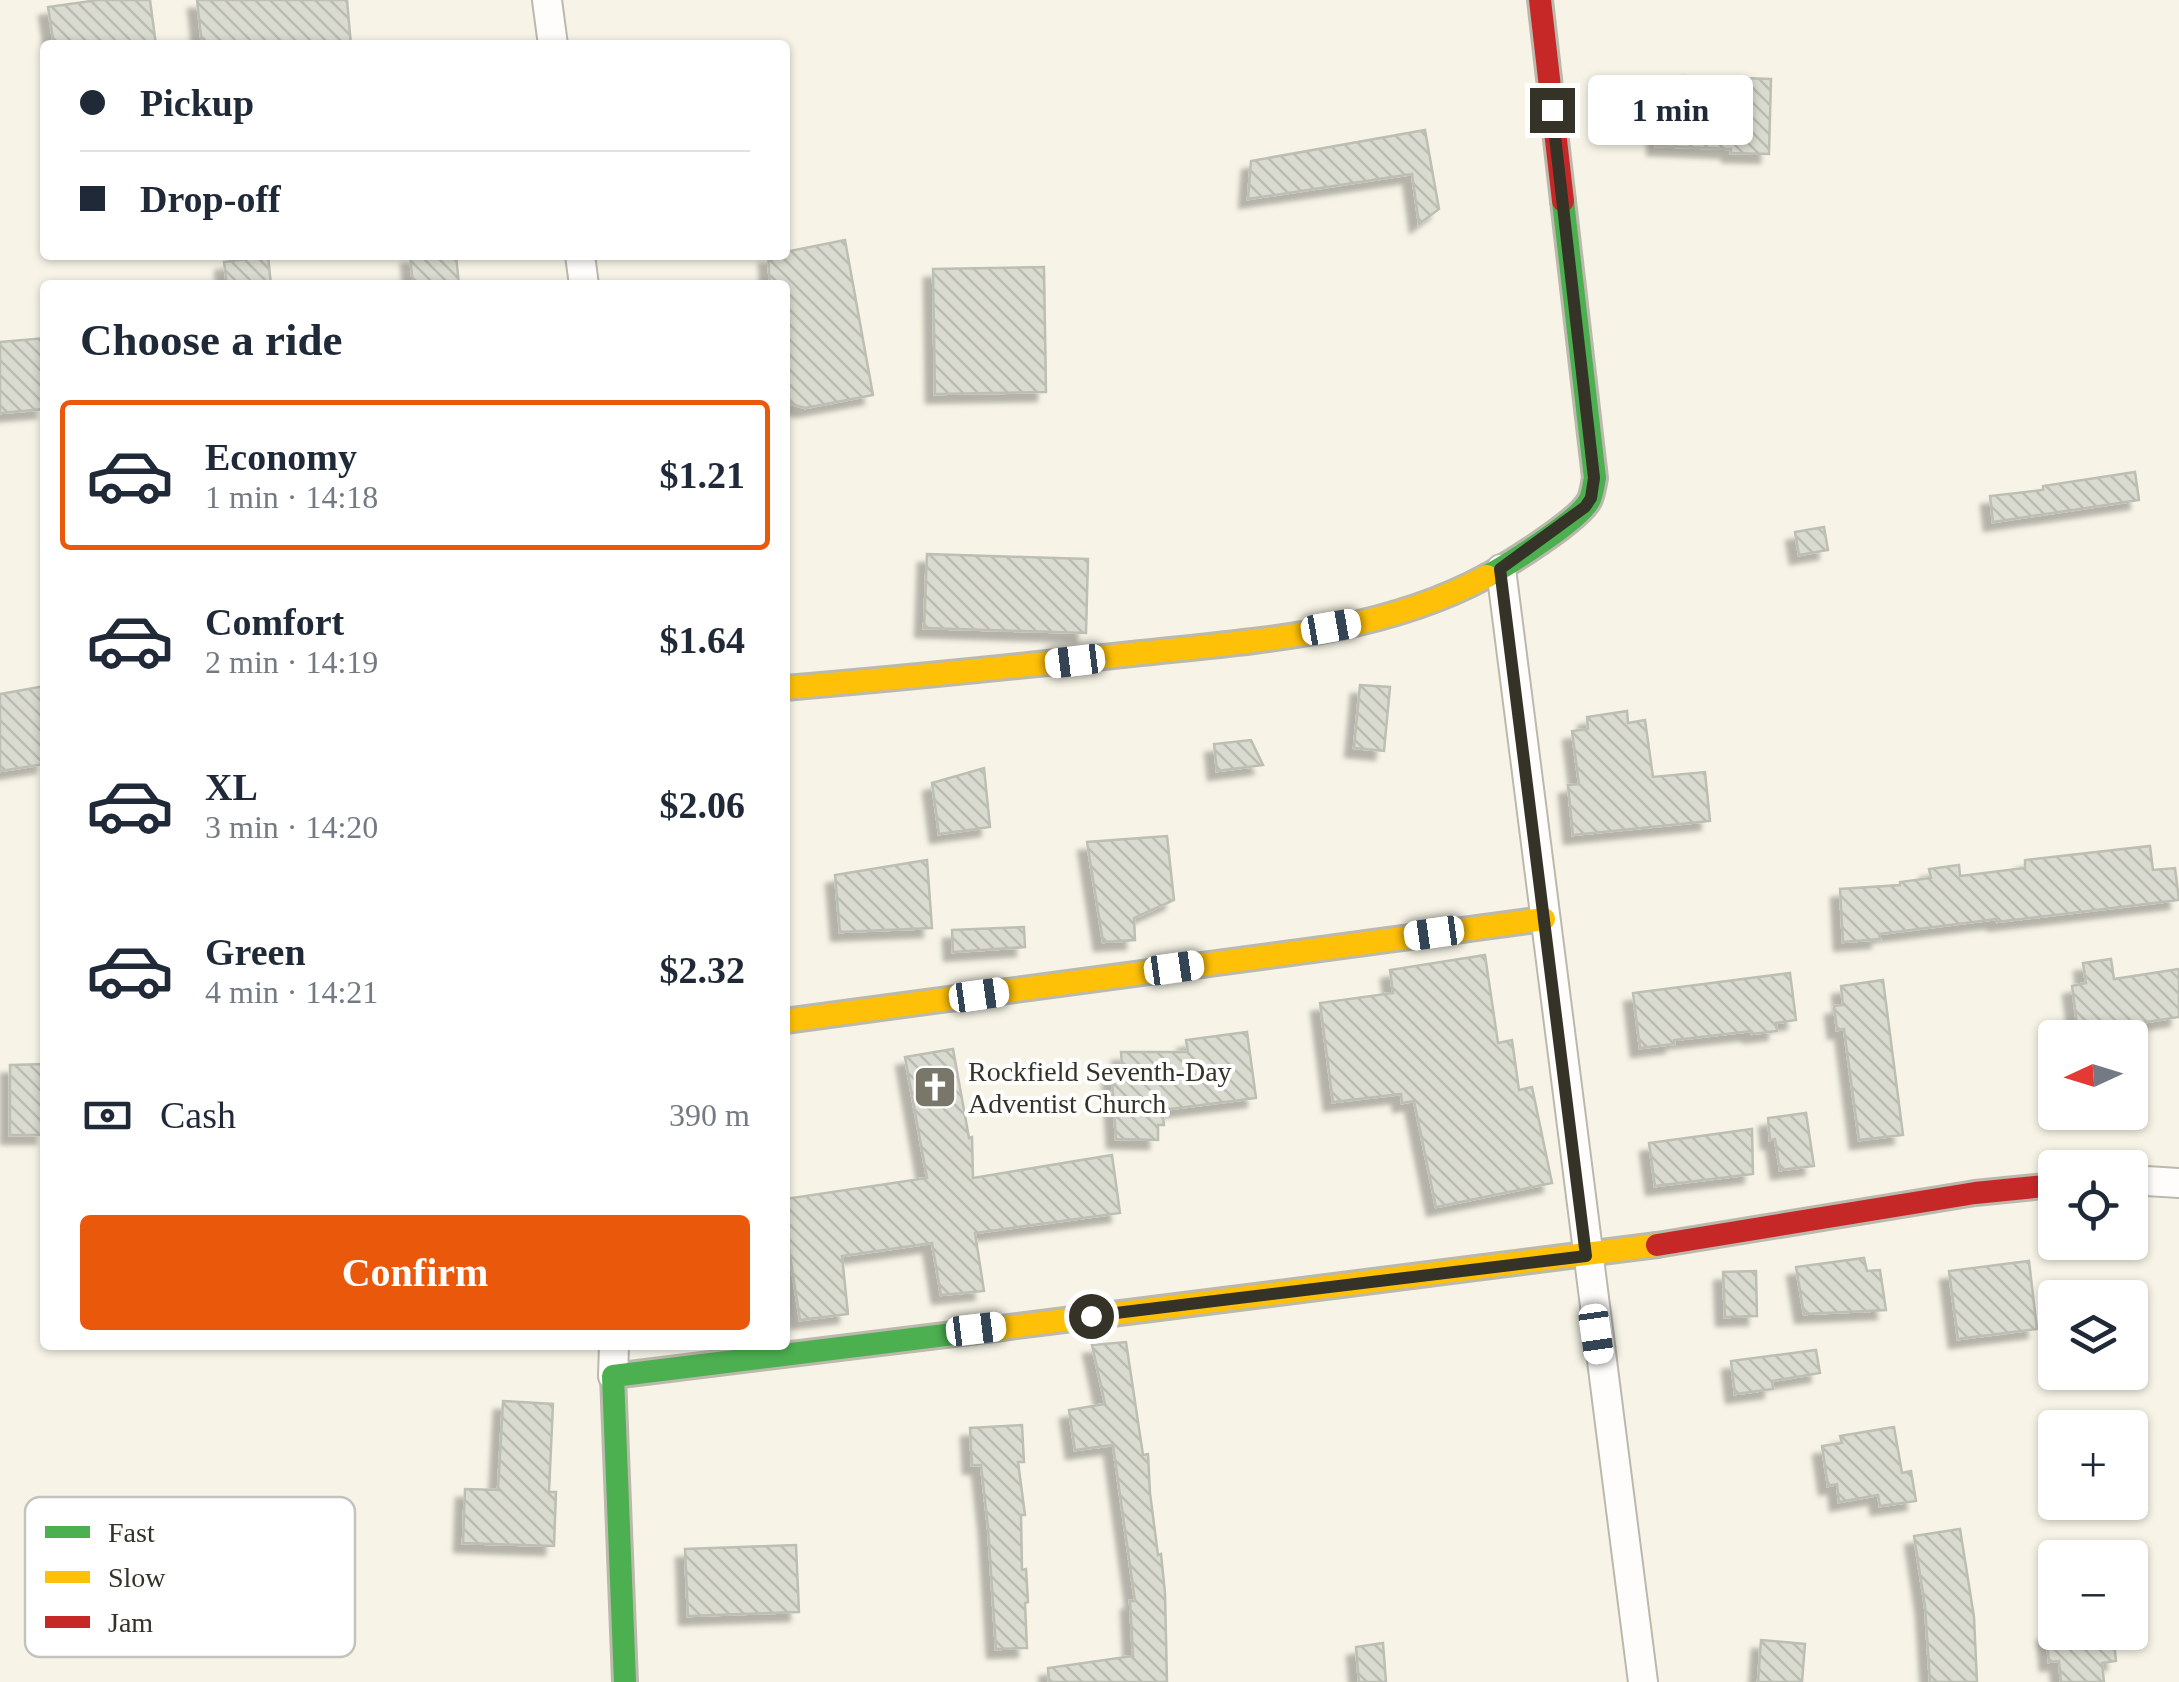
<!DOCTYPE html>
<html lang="en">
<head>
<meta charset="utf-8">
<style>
  body { margin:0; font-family:Georgia,serif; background:#f6f6f7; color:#1f2937; height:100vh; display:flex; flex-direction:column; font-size:38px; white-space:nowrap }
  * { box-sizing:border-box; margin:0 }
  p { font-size:32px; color:#747a83 }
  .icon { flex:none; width:55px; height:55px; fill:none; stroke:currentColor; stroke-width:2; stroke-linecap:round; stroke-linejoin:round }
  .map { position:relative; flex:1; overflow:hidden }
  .side { position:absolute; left:40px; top:280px; width:750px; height:1070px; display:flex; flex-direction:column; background:#fff; border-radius:10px; box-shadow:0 2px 8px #0004 }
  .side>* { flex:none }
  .banner { position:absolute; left:40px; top:40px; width:750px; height:220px; border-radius:10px; box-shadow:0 2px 8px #0004; display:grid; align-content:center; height:220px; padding:0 40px; background:#fff }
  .needle { width:65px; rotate:266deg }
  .fabs { position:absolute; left:2038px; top:1020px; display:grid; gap:20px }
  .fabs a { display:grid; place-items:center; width:110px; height:110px; border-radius:10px; background:#fff; box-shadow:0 2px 8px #0004; font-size:50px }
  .end { position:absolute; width:45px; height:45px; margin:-22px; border:12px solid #353327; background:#fff; box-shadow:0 0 0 5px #fff }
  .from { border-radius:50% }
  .bubble { position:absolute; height:70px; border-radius:10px; background:#fff; box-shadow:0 2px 8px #0004; font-size:32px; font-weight:600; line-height:70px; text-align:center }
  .car { position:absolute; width:30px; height:60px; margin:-30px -15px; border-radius:12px; box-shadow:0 0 8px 2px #0007; background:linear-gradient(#fff 24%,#345 0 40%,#fff 0 76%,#345 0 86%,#fff 0) }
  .banner b { display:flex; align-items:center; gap:35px; height:95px; font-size:38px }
  .banner b+b { border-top:2px solid #e0e1e3 }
  .banner i { width:25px; height:25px; background:#1f2937 }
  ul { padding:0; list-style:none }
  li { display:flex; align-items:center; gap:30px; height:150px; margin:0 20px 15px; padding:0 20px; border:5px solid transparent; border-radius:10px }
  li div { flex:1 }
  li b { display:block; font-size:38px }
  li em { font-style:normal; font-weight:600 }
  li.current { border-color:#ea580c }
  li>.icon { width:90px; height:90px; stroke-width:1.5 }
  h2 { padding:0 40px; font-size:45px; line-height:120px }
  .pay { display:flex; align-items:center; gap:25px; height:110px; padding:0 40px; font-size:38px }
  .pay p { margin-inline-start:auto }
  .cta { display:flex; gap:20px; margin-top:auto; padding:20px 40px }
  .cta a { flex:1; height:115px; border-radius:10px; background:#ea580c; color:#fff; font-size:40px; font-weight:600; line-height:115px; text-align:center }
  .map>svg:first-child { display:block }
  .building { fill:url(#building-back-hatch); stroke:#bdbfb4; stroke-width:2.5; filter:url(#shadow) }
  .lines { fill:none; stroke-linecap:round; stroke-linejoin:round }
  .street-casing { stroke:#bbb9ad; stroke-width:32 }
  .fast-casing { stroke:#bbb9ad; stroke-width:28 }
  .slow-casing { stroke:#bbb9ad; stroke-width:28 }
  .jam-casing { stroke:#bbb9ad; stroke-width:28 }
  .street { stroke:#fefdfb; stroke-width:28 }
  .fast { stroke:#4caf50; stroke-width:22 }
  .slow { stroke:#ffc107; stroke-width:22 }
  .jam { stroke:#c62828; stroke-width:22 }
  .route { stroke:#353327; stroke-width:12 }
  .labels { text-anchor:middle; stroke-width:8; stroke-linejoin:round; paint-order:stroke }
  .poi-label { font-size:28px; fill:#353327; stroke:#fff; text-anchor:start }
  .key { fill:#fff; stroke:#c2c2be; stroke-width:2.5 }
  .key-label { font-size:28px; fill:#353327 }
</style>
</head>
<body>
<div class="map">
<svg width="2179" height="1682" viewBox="0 0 2179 1682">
  <defs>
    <pattern id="building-back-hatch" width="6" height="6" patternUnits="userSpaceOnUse" patternTransform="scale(2.5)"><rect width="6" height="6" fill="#dadbcf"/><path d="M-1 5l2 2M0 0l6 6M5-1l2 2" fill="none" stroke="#bcbcb2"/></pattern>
    <filter id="shadow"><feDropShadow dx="-9" dy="9" stdDeviation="2.5" flood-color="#0004"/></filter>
  </defs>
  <rect width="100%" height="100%" fill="#f7f4e7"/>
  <g class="building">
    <polygon points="98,0 150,0 156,45 54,45 48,7"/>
    <polygon points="197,0 347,0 351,45 202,45"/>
    <polygon points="1682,76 1771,79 1769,154 1731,153 1731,149 1656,146 1658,116 1680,116"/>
    <polygon points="1425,130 1439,209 1419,224 1412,174 1248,199 1251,161"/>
    <polygon points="845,240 873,395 805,408 785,402 785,285 770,285 768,255 785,255 785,252"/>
    <polygon points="410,255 456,255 459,285 413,285"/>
    <polygon points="268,256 271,285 227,285 224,262"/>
    <polygon points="1044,267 1046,392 935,394 933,269"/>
    <polygon points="45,338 45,409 0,413 0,342"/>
    <polygon points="2135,472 2139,500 1993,522 1990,496 2043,490 2043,486"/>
    <polygon points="1824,527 1828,550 1799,555 1795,532"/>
    <polygon points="927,554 1088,559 1086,633 924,628"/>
    <polygon points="1360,685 1390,687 1384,751 1354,748"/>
    <polygon points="45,686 45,764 0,771 0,694"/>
    <polygon points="1627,711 1628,723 1645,720 1653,777 1705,772 1710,821 1573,835 1568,785 1579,784 1572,731 1588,729 1587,717"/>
    <polygon points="1251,740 1263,765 1217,771 1214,744"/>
    <polygon points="984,768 990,827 939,834 932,783"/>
    <polygon points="1167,836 1174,900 1134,918 1135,940 1103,942 1087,842"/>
    <polygon points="2150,846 2153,870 2175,868 2179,900 1997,922 1996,919 1879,934 1880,939 1843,942 1840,889 1900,885 1900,882 1931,878 1929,869 1959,865 1960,876 2025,868 2025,860"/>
    <polygon points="927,860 932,928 840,932 835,875"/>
    <polygon points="1024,927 1025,947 953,952 952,930"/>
    <polygon points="1485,955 1498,1043 1512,1040 1519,1090 1532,1087 1552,1183 1436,1207 1414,1101 1402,1103 1401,1094 1333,1102 1320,1003 1393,993 1390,970"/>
    <polygon points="2111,959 2114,979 2179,969 2179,1017 2113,1027 2115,1038 2079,1038 2072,986 2086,983 2083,963"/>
    <polygon points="1790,973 1796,1020 1776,1023 1777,1031 1752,1034 1751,1031 1674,1040 1674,1044 1640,1048 1633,993"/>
    <polygon points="1883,980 1903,1135 1859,1140 1844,1029 1837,1030 1834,1006 1843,1005 1841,986"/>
    <polygon points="1247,1032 1256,1098 1162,1110 1164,1125 1158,1125 1158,1140 1116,1139 1111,1065 1122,1067 1121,1052 1188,1052 1186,1040"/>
    <polygon points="953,1049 969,1138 972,1137 973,1178 1112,1155 1120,1213 975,1233 984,1291 941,1295 932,1243 842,1256 848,1314 800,1320 785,1223 785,1199 927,1178 905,1057"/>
    <polygon points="45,1064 45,1135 10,1135 10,1065"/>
    <polygon points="1806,1113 1814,1166 1780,1170 1775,1139 1770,1140 1768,1118"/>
    <polygon points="1752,1129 1753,1174 1655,1186 1649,1143"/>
    <polygon points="1864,1258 1867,1271 1880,1270 1886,1310 1804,1314 1796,1267"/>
    <polygon points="2029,1261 2037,1329 1958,1339 1949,1271"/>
    <polygon points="1756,1271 1757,1316 1725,1317 1723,1272"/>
    <polygon points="1126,1342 1143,1455 1148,1454 1150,1493 1158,1555 1161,1554 1165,1593 1167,1682 1049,1682 1048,1668 1133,1656 1130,1601 1135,1601 1113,1445 1075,1450 1069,1410 1105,1404 1092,1345"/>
    <polygon points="1816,1350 1820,1373 1772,1381 1773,1389 1735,1394 1731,1361"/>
    <polygon points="503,1401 553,1404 549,1492 556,1492 554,1546 463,1543 465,1489 498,1490"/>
    <polygon points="1022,1425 1024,1462 1018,1462 1025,1515 1021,1515 1022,1570 1026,1569 1028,1602 1025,1603 1027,1648 996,1649 988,1527 981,1465 972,1465 970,1428"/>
    <polygon points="1894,1427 1902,1473 1911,1471 1916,1501 1880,1506 1878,1495 1839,1502 1837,1484 1828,1486 1822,1446 1842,1443 1840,1436"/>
    <polygon points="1960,1529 1974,1617 1977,1682 1930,1682 1925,1606 1914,1536"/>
    <polygon points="796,1545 799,1612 688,1616 685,1549"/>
    <polygon points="2046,1632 2113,1632 2116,1661 2102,1663 2104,1682 2061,1682 2059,1661 2049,1662"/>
    <polygon points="1761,1640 1805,1644 1802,1682 1758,1682"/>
    <polygon points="1383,1643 1386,1682 1359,1682 1356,1647"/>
  </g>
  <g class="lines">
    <g class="street-casing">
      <g id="street">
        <polyline points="547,0 553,45"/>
        <polyline points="580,255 584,285"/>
        <polyline points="1501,569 1643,1682"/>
        <polyline points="2130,1180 2179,1183"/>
        <polyline points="613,1376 614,1345"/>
      </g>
    </g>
    <g class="fast-casing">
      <g id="fast">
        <path d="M1487 576C1509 564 1578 521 1589 501 1593 494 1593 486 1595 478L1563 201"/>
        <polyline points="625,1682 613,1376 1002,1328"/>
      </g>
    </g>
    <g class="slow-casing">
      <g id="slow">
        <path d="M785 688C904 678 1022 666 1141 653 1256 641 1383 633 1487 576"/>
        <polyline points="785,1021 1544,919"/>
        <polyline points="1002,1328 1657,1245"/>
      </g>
    </g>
    <g class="jam-casing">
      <g id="jam">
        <polyline points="1540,0 1563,201"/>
        <polyline points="1657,1245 1975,1193 2055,1185"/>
      </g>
    </g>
    <use href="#street" class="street"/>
    <use href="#fast" class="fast"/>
    <use href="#slow" class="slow"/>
    <use href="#jam" class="jam"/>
  </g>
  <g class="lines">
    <polyline class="route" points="1091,1316 1586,1256 1500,569 1585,507 1591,498 1594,478 1552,110"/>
  </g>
  <defs>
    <g id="church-square" transform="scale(2.25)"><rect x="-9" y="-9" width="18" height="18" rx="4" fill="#79776a" stroke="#fff"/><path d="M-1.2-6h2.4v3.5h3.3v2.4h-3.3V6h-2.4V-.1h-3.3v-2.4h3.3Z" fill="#fff"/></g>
  </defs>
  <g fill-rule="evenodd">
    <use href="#church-square" x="935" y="1087"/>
  </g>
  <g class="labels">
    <g class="poi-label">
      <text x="968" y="1081">Rockfield Seventh-Day<tspan x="968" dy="32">Adventist Church</tspan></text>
    </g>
  </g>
  <rect x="25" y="1497" width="330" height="160" rx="15" class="key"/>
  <rect x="45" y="1526" width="45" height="12" fill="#4caf50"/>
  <rect x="45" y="1571" width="45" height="12" fill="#ffc107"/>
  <rect x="45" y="1616" width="45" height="12" fill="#c62828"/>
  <g class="key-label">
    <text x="108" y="1542">Fast</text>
    <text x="108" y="1587">Slow</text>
    <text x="108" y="1632">Jam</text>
  </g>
</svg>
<div class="fabs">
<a><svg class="needle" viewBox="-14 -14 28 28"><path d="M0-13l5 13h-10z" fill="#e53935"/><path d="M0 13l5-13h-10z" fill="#747a83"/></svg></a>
<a><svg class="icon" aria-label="locate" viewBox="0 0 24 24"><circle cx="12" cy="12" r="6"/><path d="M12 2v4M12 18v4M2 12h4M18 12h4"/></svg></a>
<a><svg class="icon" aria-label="layers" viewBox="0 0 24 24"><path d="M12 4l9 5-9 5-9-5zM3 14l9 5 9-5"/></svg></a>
<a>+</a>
<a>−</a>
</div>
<i class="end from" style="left:1091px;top:1316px"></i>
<i class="end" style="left:1552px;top:110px"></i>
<div class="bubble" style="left:1588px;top:75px;width:165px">1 min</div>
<i class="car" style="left:1331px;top:627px;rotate:80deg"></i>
<i class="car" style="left:1075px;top:661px;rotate:263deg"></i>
<i class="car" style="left:1434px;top:933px;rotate:262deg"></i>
<i class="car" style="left:1174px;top:968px;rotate:82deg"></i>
<i class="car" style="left:979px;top:995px;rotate:82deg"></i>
<i class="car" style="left:976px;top:1329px;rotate:83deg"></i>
<i class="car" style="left:1596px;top:1334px;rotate:172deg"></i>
<div class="banner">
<b><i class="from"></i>Pickup</b>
<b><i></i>Drop-off</b>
</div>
<section class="side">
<h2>Choose a ride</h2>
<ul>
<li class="current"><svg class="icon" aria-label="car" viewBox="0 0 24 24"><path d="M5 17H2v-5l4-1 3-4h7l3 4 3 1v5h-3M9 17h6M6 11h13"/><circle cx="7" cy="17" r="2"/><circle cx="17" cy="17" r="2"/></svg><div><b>Economy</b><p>1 min · 14:18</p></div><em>$1.21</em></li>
<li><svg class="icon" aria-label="car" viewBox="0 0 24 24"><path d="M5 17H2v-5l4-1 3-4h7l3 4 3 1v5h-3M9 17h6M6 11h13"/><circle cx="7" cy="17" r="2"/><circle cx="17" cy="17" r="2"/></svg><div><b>Comfort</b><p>2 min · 14:19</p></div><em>$1.64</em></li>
<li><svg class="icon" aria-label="car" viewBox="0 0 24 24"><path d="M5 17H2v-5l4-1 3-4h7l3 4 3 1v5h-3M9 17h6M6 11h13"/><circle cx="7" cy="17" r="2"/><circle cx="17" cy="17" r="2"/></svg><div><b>XL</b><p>3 min · 14:20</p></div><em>$2.06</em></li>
<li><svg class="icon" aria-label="car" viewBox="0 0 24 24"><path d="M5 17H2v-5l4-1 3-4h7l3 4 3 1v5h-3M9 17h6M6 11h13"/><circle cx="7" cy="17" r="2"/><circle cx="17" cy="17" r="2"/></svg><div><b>Green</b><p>4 min · 14:21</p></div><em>$2.32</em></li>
</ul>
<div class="pay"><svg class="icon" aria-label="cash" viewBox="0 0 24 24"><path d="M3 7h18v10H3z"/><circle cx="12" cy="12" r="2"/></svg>Cash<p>390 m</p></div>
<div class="cta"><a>Confirm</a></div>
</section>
</div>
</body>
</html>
